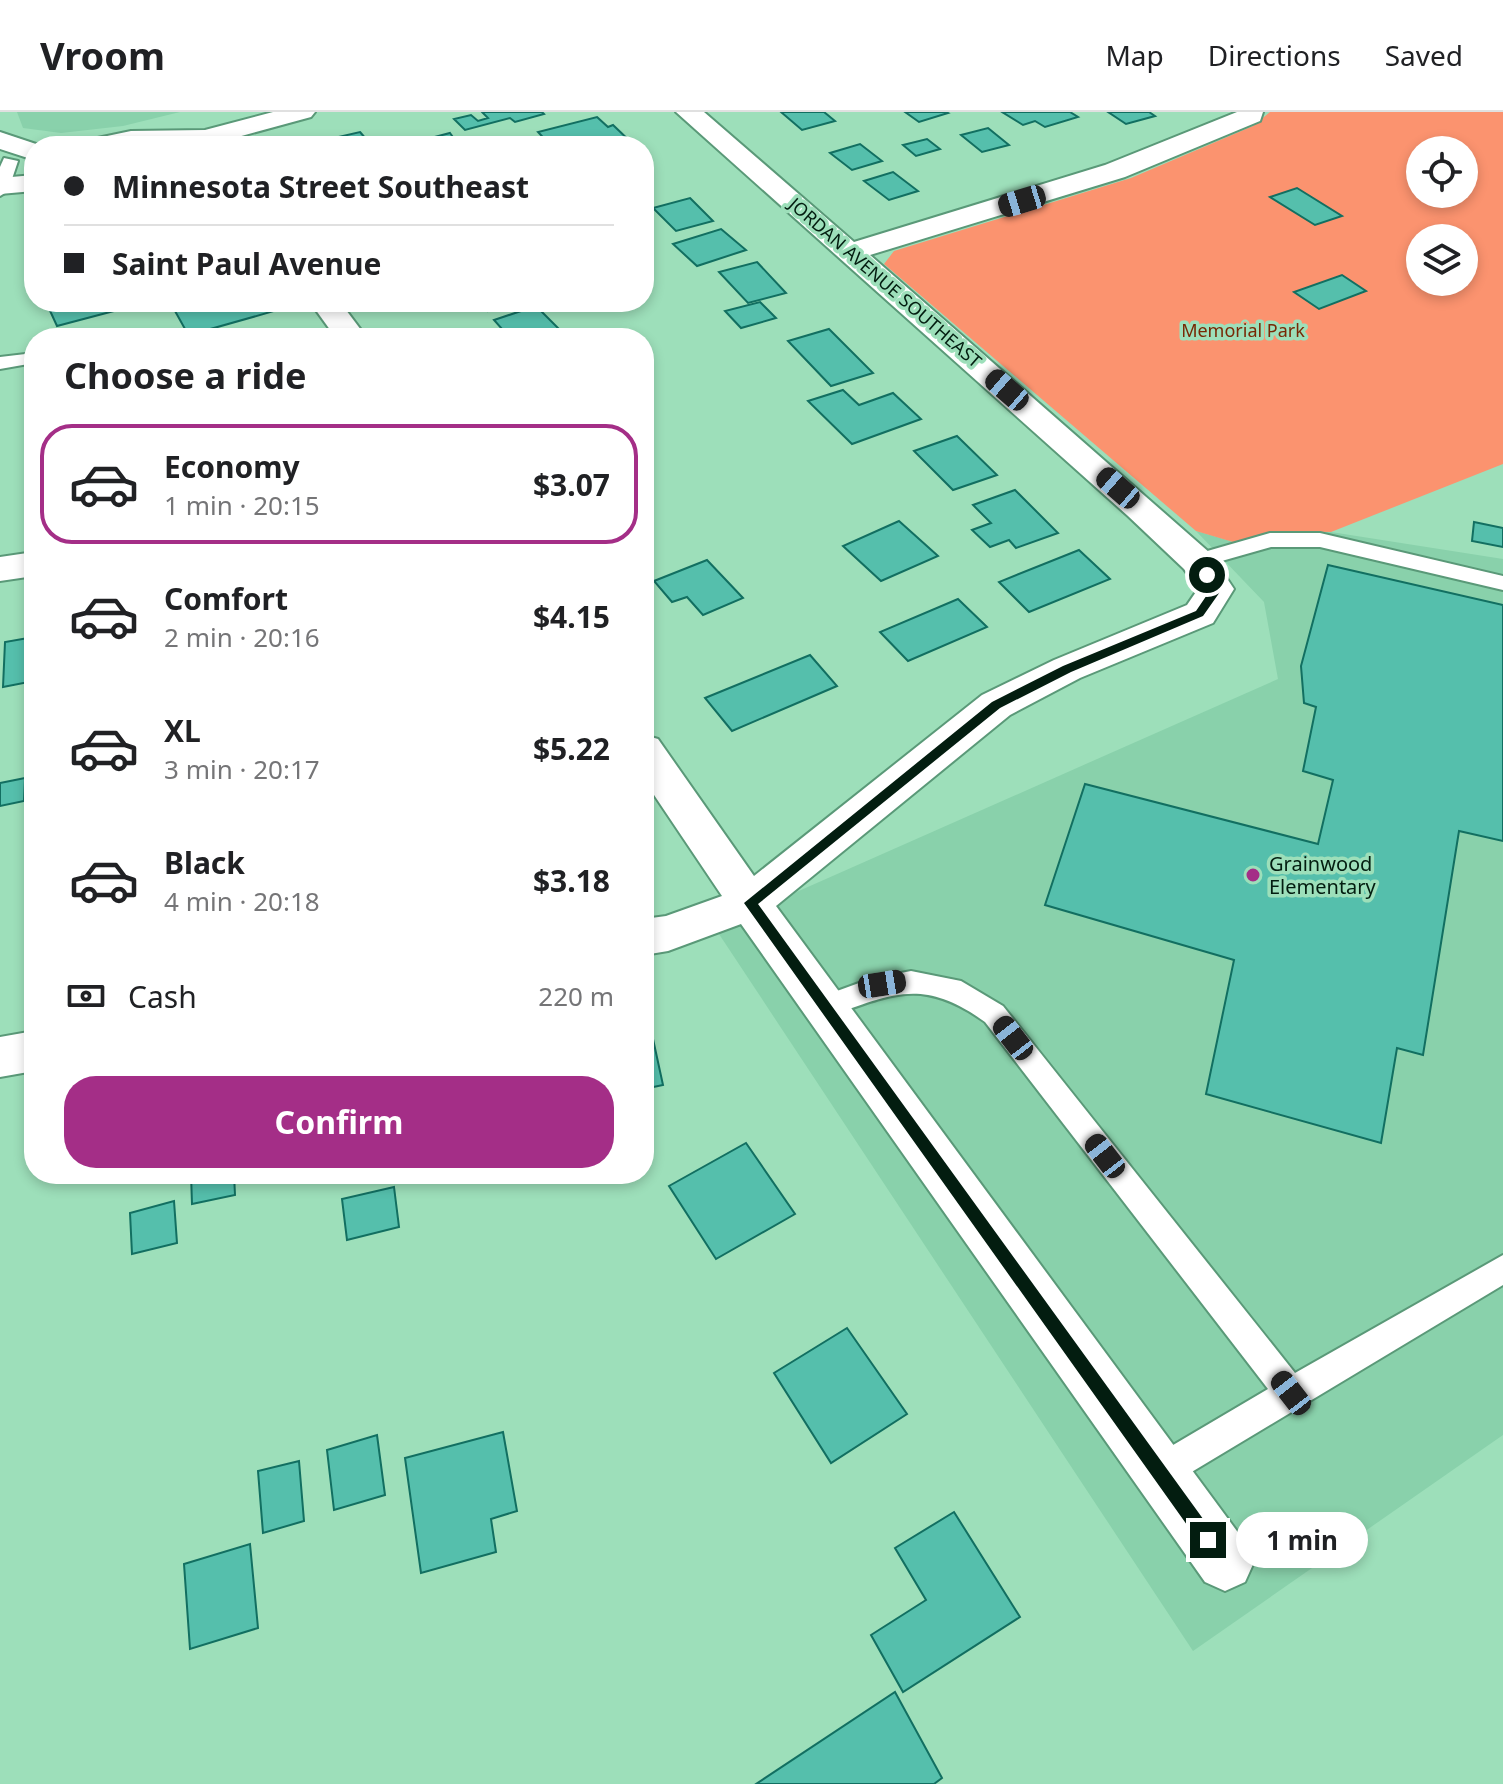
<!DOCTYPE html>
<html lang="en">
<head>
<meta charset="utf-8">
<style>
  body { margin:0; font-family:"Noto Sans",sans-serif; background:#f2f2f2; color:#202124; height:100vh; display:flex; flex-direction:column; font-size:30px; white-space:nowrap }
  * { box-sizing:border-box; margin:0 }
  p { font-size:26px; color:#757577 }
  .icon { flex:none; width:44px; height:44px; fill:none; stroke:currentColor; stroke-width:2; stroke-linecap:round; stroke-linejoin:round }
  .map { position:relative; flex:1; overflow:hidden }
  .details { position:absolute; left:24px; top:216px; width:630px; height:856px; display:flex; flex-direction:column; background:#fff; border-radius:32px; box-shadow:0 4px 12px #0003 }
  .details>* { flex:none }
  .top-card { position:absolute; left:24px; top:24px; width:630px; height:176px; border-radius:32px; box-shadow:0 4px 12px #0003; display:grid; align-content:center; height:176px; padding:0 40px; background:#fff }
  .controls { position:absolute; left:1406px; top:24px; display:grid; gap:16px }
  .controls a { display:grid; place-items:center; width:72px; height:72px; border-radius:50%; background:#fff; box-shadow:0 4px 12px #0003; font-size:40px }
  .end { position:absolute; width:36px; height:36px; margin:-18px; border:10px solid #031d10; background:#fff; box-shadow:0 0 0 4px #fff }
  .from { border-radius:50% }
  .bubble { position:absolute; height:56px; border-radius:28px; background:#fff; box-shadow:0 4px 12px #0003; font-size:26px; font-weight:700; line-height:56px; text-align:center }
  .car { position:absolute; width:24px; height:48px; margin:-24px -12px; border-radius:10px; box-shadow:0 0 6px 2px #0007; background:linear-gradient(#222 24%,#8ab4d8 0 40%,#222 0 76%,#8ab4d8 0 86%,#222 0) }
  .top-card b { display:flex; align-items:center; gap:28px; height:76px; font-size:30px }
  .top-card b+b { border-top:2px solid #e0e0e0 }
  .top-card i { width:20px; height:20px; background:#202124 }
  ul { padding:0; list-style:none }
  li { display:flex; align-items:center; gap:24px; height:120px; margin:0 16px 12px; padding:0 24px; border:4px solid transparent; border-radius:32px }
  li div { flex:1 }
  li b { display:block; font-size:30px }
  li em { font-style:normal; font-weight:700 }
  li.selected { border-color:#a42e87 }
  li>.icon { width:72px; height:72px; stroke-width:1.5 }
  h2 { padding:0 40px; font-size:36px; line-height:96px }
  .pay { display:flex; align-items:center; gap:20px; height:88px; padding:0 40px; font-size:30px }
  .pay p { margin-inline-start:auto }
  .cta { display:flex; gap:16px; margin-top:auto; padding:16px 40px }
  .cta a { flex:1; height:92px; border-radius:32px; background:#a42e87; color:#fff; font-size:32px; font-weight:700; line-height:92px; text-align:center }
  header { display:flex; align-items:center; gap:48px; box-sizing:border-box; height:112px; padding:0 40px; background:#fff; border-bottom:2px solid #e0e0e0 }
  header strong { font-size:38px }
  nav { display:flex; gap:44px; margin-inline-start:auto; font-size:28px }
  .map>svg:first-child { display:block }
  .built { fill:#89d1ab }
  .green { fill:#fb936f; fill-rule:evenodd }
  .building { fill:#55bfac; stroke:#126f61; stroke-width:2 }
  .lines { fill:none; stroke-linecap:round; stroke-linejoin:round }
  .lane-casing { stroke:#5a9978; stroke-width:4 }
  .street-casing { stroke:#5a9978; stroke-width:4 }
  .secondary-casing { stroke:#5a9978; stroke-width:4 }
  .primary-casing { stroke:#5a9978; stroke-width:4 }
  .lane { fill:#fff; fill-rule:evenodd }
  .street { fill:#fff; fill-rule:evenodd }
  .secondary { fill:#fff; fill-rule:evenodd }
  .primary { fill:#fff; fill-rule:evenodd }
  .route { fill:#031d10 }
  .poi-dot { fill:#a42e87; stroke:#9ddfba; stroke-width:3 }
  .labels { text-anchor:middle; stroke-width:7; stroke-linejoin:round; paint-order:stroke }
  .far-street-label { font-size:18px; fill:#031d10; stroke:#9ddfba }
  .far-park-label { font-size:18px; fill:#782805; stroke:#9ddfba }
  .poi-label { font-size:20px; fill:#031d10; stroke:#9ddfba; text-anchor:start }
</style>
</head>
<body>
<header>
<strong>Vroom</strong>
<nav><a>Map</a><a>Directions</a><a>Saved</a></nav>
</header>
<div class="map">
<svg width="1503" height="1672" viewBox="0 0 1503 1672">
  <rect width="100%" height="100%" fill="#9ddfba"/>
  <g class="built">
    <polygon points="17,0 180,0 123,14 61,21 23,16"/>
    <polygon points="1196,419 1234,430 1281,419 1331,420 1503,447 1503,1323 1193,1539 715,816 1278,567 1264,490"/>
  </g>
  <path class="green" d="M1270 0H1503V352L1331 420 1281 419 1233 430 1196 419 884 152 894 139 1131 66 1253 14ZM1420 38H1464V82H1420ZM1420 126H1464V170H1420Z"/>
  <g class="building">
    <polygon points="482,0 542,0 544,2 515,10 510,6 465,18 454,7 471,3 478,9 488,6"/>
    <polygon points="781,0 824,0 835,9 802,18"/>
    <polygon points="905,0 946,0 948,1 919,10"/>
    <polygon points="1002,0 1070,0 1078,5 1045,15 1035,9 1023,13"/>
    <polygon points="1108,0 1149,0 1155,4 1126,12"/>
    <polygon points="597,5 608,15 613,13 635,34 588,34 581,26 551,34 538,20"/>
    <polygon points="988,16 1009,33 982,40 961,23"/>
    <polygon points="360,20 372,34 308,32"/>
    <polygon points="450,21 457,31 428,34 423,28"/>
    <polygon points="927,27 940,37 916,44 903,33"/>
    <polygon points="860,32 882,49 852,58 830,41"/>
    <polygon points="893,60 918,79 889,88 864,69"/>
    <polygon points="1297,76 1342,104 1315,113 1270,85"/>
    <polygon points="690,86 713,109 676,119 653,96"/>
    <polygon points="721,117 746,138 697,154 673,132"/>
    <polygon points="757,150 786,181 748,191 719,160"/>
    <polygon points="1342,163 1366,179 1319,197 1294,180"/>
    <polygon points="46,190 148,190 57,214"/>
    <polygon points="170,190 269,190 274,199 207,218 210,224 190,226"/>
    <polygon points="480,190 516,190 488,199"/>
    <polygon points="760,190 776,206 741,216 725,199"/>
    <polygon points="536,194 559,217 530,226 510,226 494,208"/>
    <polygon points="829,217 873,261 831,274 788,229"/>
    <polygon points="843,278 859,293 893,281 921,307 852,332 808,289"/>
    <polygon points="957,324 997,363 953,378 914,339"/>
    <polygon points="1015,378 1058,421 1016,436 1009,428 990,435 972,418 991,411 973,393"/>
    <polygon points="899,409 938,444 881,469 843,434"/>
    <polygon points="1474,410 1503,416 1503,435 1472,429"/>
    <polygon points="1079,438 1110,467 1029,500 999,470"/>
    <polygon points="707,448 743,486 703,503 687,485 672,490 654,469"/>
    <polygon points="1328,453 1503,493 1503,729 1459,719 1423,943 1397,936 1381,1031 1206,982 1234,848 1045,793 1085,672 1318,732 1333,668 1303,659 1316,595 1304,591 1301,554"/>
    <polygon points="958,487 987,515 908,549 880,520"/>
    <polygon points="34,525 34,569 3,575 5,530"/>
    <polygon points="810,543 837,574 732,619 705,586"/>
    <polygon points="25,666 24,689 0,694 0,671"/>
    <polygon points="653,927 663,973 644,977 644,929"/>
    <polygon points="746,1031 795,1102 716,1147 669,1074"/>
    <polygon points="191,1062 234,1062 235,1083 192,1092"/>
    <polygon points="394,1075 399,1115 347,1128 342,1087"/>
    <polygon points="174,1089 177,1131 132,1142 130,1101"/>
    <polygon points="847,1216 907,1302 831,1351 774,1261"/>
    <polygon points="503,1320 517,1399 491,1407 496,1440 421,1461 405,1346"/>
    <polygon points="377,1323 385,1383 334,1398 327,1338"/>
    <polygon points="299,1349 304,1409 263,1421 258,1359"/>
    <polygon points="954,1400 1020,1505 903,1580 871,1523 926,1488 895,1436"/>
    <polygon points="250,1432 258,1516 190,1537 184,1452"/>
    <polygon points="895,1580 942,1666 934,1672 756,1672"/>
  </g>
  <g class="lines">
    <g class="lane-casing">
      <g id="lane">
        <polygon points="4,46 18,49 8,79 0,84 0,55"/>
        <polygon points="34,241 34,251 0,257 0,245"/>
        <polygon points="1270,421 1320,421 1503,464 1503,478 1320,435 1271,435 1197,456 1187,449 1190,444"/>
        <path d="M911 859 961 869 1003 894 1295 1261 1503 1143V1173L1170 1373 1158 1377 1146 1373 1142 1361 1146 1349 1268 1277 985 910C921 864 891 883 824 906L815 903 811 895 815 887 870 867Z"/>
      </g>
    </g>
    <g class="street-casing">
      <g id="street">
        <polygon points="676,0 704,0 854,130 1105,53 1237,0 1263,0 1260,9 1125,65 870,143 1210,441 1234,477 1213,511 1080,566 1010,603 776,794 1245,1430 1254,1450 1245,1470 1225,1479 1205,1470 741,812 668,839 644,843 644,807 666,804 722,784 644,668 644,623 658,627 754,764 982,583 1054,548 1187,493 1198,477 1184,457 1128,404"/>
        <polygon points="310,190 340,190 367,226 336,226"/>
        <polygon points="34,440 34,464 0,469 0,445"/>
        <polygon points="34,919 34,959 0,965 0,925"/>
      </g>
    </g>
    <g class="secondary-casing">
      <g id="secondary">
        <polygon points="273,0 315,0 311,5 205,34 84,34 88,28 131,19 205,18"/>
        <polygon points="34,63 34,79 0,82 0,66"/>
      </g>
    </g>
    <g class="primary-casing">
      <polygon id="primary" points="0,20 42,34 34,34 34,48 0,37"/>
    </g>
    <use href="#lane" class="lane"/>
    <use href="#street" class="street"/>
    <use href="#secondary" class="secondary"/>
    <use href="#primary" class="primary"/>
  </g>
  <polygon class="route" points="1207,459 1222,477 1203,504 1071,560 1000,596 758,792 1214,1422 1217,1428 1208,1436 1202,1434 744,791 992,590 1063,554 1196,499 1211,477 1201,463"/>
  <circle class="poi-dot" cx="1253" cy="763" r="8"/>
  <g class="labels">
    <g class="far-street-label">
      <text transform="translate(885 171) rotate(41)" y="6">JORDAN AVENUE SOUTHEAST</text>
    </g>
    <g class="far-park-label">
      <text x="1243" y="225">Memorial Park</text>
    </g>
    <g class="poi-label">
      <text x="1269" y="759">Grainwood<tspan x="1269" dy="23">Elementary</tspan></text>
    </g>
  </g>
</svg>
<div class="controls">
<a><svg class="icon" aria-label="locate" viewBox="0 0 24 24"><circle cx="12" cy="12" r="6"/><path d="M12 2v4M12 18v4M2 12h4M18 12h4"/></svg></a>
<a><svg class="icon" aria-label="layers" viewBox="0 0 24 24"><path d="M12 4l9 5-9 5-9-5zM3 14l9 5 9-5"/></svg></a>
</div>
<i class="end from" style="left:1207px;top:463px"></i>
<i class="end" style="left:1208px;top:1428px"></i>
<div class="bubble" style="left:1236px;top:1400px;width:132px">1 min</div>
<i class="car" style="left:1022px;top:89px;rotate:253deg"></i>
<i class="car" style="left:1007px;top:278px;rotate:311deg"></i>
<i class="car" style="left:1118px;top:376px;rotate:311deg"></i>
<i class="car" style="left:882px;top:872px;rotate:81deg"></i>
<i class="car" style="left:1013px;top:926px;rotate:322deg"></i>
<i class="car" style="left:1105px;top:1044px;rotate:322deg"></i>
<i class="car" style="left:1291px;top:1281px;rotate:322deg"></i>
<div class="top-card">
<b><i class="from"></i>Minnesota Street Southeast</b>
<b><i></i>Saint Paul Avenue</b>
</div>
<section class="details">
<h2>Choose a ride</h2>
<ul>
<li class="selected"><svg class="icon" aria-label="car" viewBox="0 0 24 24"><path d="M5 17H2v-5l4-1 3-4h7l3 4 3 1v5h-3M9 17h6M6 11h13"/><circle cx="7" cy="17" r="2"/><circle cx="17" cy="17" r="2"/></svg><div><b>Economy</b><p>1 min · 20:15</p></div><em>$3.07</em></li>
<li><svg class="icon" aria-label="car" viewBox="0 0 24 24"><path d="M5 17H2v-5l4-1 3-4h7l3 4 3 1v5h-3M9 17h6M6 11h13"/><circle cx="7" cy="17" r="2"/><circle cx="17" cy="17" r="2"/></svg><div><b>Comfort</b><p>2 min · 20:16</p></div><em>$4.15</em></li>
<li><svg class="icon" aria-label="car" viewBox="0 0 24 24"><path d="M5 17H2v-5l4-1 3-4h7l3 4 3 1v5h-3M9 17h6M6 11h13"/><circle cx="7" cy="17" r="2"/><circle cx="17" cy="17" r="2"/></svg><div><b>XL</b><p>3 min · 20:17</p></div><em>$5.22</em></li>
<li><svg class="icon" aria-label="car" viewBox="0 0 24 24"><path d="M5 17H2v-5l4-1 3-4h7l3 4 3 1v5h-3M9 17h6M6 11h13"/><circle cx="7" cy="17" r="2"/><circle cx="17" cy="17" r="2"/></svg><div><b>Black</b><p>4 min · 20:18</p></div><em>$3.18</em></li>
</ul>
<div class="pay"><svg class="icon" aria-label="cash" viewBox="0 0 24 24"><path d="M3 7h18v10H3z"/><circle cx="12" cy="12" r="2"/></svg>Cash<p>220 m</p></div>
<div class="cta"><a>Confirm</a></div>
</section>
</div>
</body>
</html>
